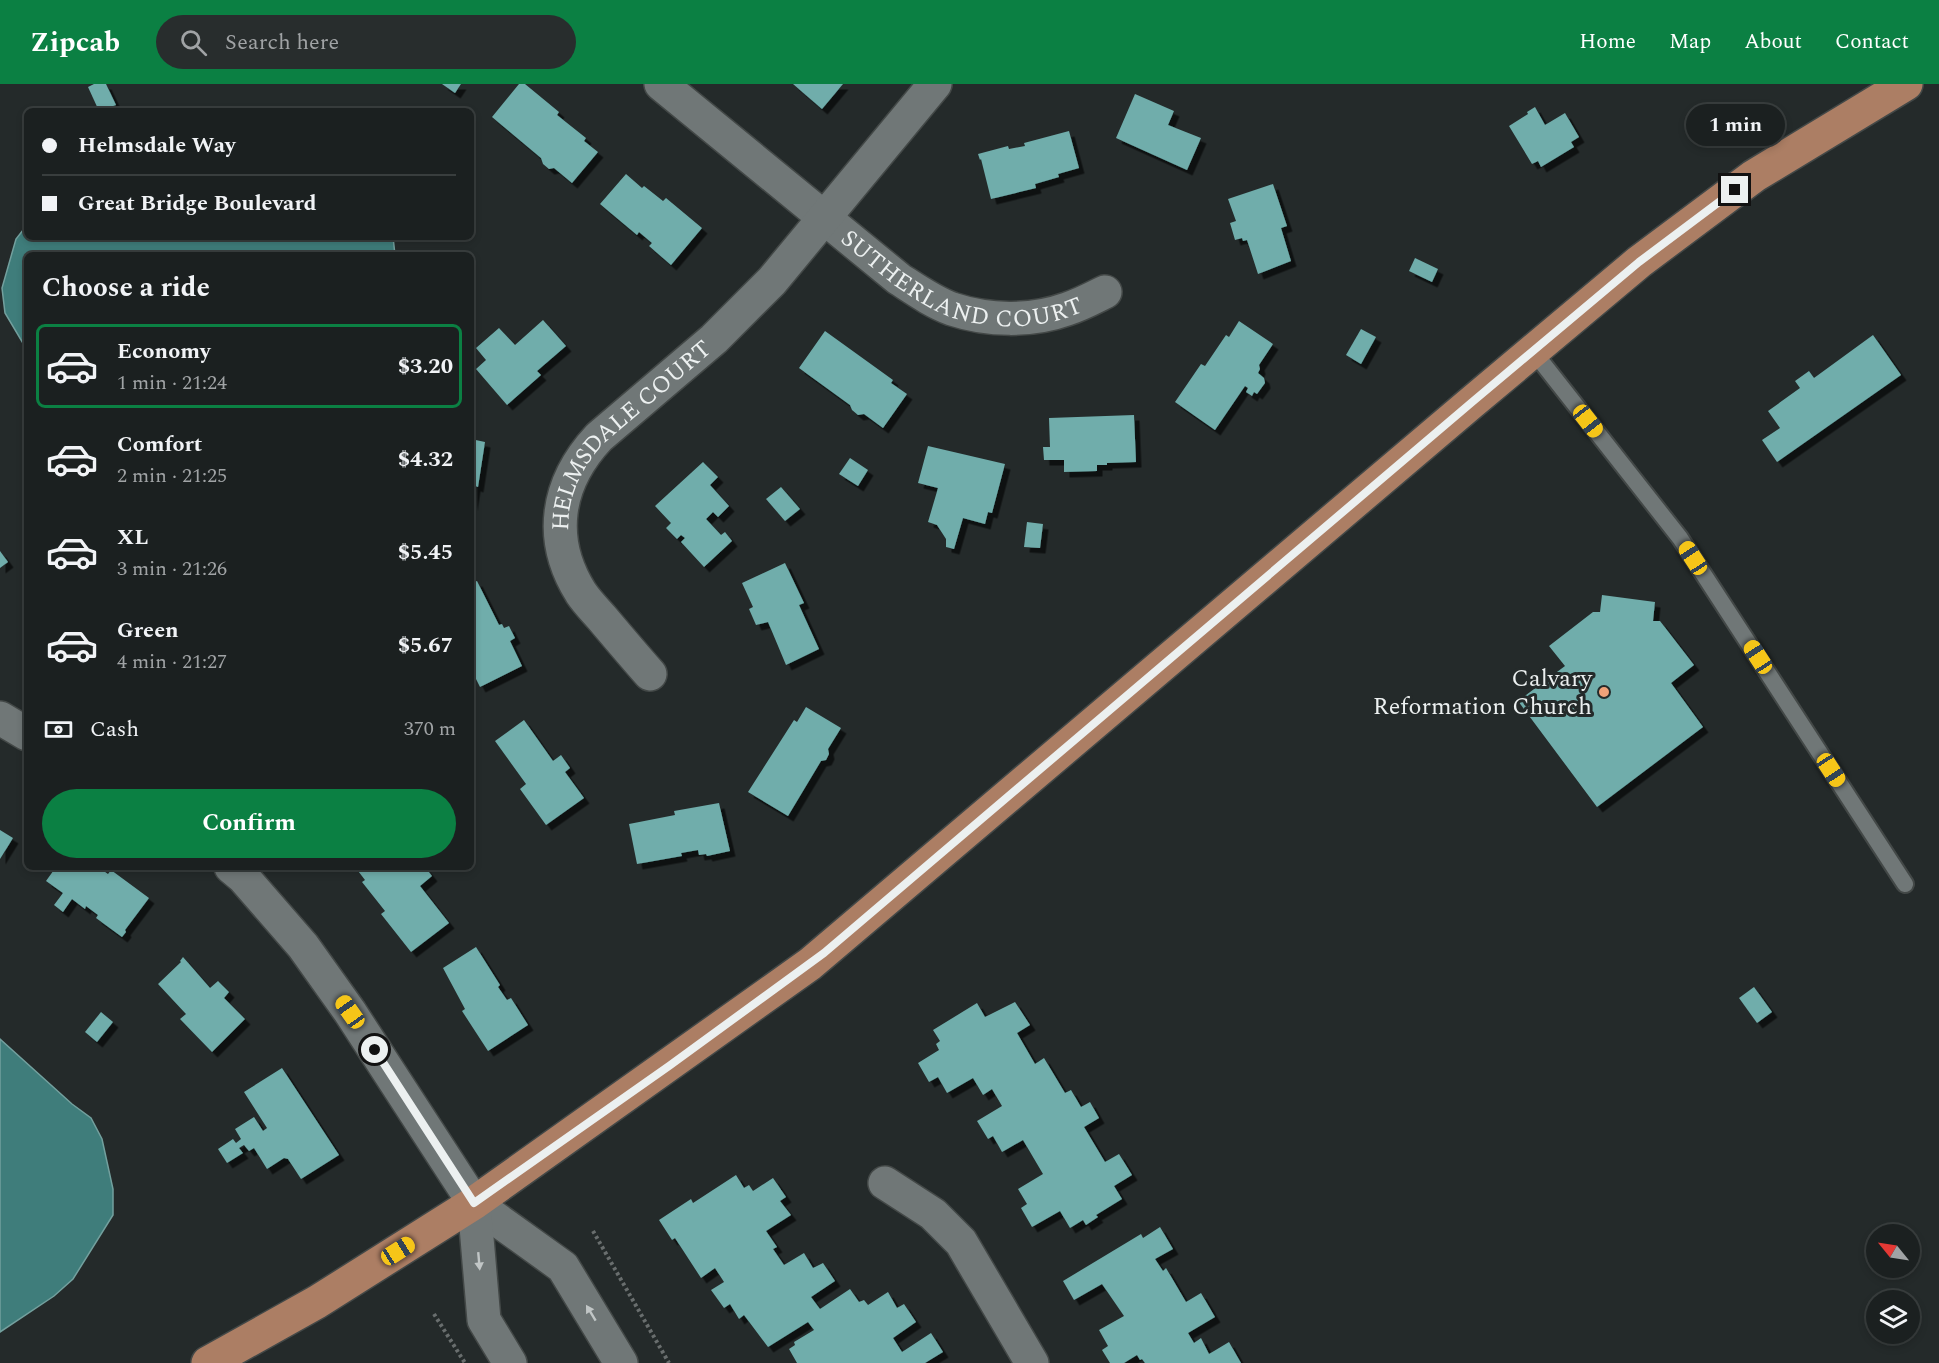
<!DOCTYPE html>
<html lang="en">
<head>
<meta charset="utf-8">
<style>
  body { margin:0; font-family:Spectral,serif; background:#282d2d; color:#f1f3f6; height:100vh; display:flex; flex-direction:column; font-size:22px; white-space:nowrap }
  * { box-sizing:border-box; margin:0 }
  p { font-size:20px; color:#a0a3a5 }
  .icon { flex:none; width:33px; height:33px; fill:none; stroke:currentColor; stroke-width:2; stroke-linecap:round; stroke-linejoin:round }
  .map { position:relative; flex:1; overflow:hidden }
  .side { position:absolute; left:24px; top:168px; width:450px; height:618px; display:flex; flex-direction:column; background:#1b2020; border-radius:9px; box-shadow:0 3px 9px #0003,0 0 0 2px #393e3e }
  .side>* { flex:none }
  .guide { position:absolute; left:24px; top:24px; width:450px; height:132px; border-radius:9px; box-shadow:0 3px 9px #0003,0 0 0 2px #393e3e; display:grid; align-content:center; height:132px; padding:0 18px; background:#1b2020 }
  .needle { width:39px; rotate:300deg }
  .controls { position:absolute; left:1866px; top:1140px; display:grid; gap:12px }
  .controls a { display:grid; place-items:center; width:54px; height:54px; border-radius:50%; background:#1b2020; box-shadow:0 3px 9px #0003,0 0 0 2px #393e3e; font-size:30px }
  .end { position:absolute; width:27px; height:27px; margin:-14px; border:8px solid #ecf0f0; background:#111; box-shadow:0 0 0 3px #111 }
  .from { border-radius:50% }
  .bubble { position:absolute; height:42px; border-radius:21px; background:#1b2020; box-shadow:0 3px 9px #0003,0 0 0 2px #393e3e; font-size:20px; font-weight:700; line-height:42px; text-align:center }
  .car { position:absolute; width:18px; height:36px; margin:-18px -9px; border-radius:8px; box-shadow:0 0 4px 2px #0007; background:linear-gradient(#f5c518 24%,#345 0 40%,#f5c518 0 76%,#345 0 86%,#f5c518 0) }
  .guide b { display:flex; align-items:center; gap:21px; height:57px; font-size:22px }
  .guide b+b { border-top:2px solid #393e3e }
  .guide i { width:15px; height:15px; background:#f1f3f6 }
  ul { padding:0; list-style:none }
  li { display:flex; align-items:center; gap:18px; height:84px; margin:0 12px 9px; padding:0 6px; border:3px solid transparent; border-radius:9px }
  li div { flex:1 }
  li b { display:block; font-size:22px }
  li em { font-style:normal; font-weight:700 }
  li.active { border-color:#0b8043 }
  li>.icon { width:54px; height:54px; stroke-width:1.5 }
  h2 { padding:0 18px; font-size:27px; line-height:72px }
  .pay { display:flex; align-items:center; gap:15px; height:66px; padding:0 18px; font-size:22px }
  .pay p { margin-inline-start:auto }
  .action { display:flex; gap:12px; margin-top:auto; padding:12px 18px }
  .action a { flex:1; height:69px; border-radius:36px; background:#0b8043; color:#fff; font-size:24px; font-weight:700; line-height:69px; text-align:center }
  header { display:flex; align-items:center; gap:36px; box-sizing:border-box; height:84px; padding:0 30px; background:#0b8043; color:#fff }
  header strong { font-size:28px }
  nav { display:flex; gap:33px; margin-inline-start:auto; font-size:21px }
  .search { width:420px; height:54px; background:#282d2d; display:flex; align-items:center; gap:15px; box-sizing:border-box; padding:0 21px; border-radius:33px; color:#a0a3a5; font-size:22px }
  .map>svg:first-child { display:block }
  .water { fill:#3f7d7b; stroke:#73a09e; stroke-width:1.5 }
  .building { fill:#6fadab; filter:url(#shadow) }
  .lines { fill:none; stroke-linecap:round; stroke-linejoin:round }
  .service-casing { stroke:#434847; stroke-width:20 }
  .minor-casing { stroke:#434847; stroke-width:36 }
  .tertiary-casing { stroke:#434847; stroke-width:36 }
  .primary-casing { stroke:#434847; stroke-width:36 }
  .path { stroke:#696e6e; stroke-width:4; stroke-dasharray:3 3; stroke-linecap:butt }
  .service { stroke:#707777; stroke-width:16 }
  .minor { stroke:#707777; stroke-width:33 }
  .tertiary { stroke:#707777; stroke-width:33 }
  .primary { stroke:#ac7e64; stroke-width:33 }
  .oneway { fill:#c1c6c6 }
  .route { stroke:#ecf0f0; stroke-width:8 }
  .poi-dot { fill:#f0a279; stroke:#242a2a; stroke-width:2 }
  .labels { text-anchor:middle; stroke-width:6; stroke-linejoin:round; paint-order:stroke }
  .street-label { font-size:24px; fill:#ecf0f0; stroke:#242a2a }
  .poi-label { font-size:24px; fill:#ecf0f0; stroke:#242a2a; text-anchor:end }
</style>
</head>
<body>
<header>
<strong>Zipcab</strong>
<div class="search"><svg class="icon" aria-label="search" viewBox="0 0 24 24"><circle cx="10" cy="10" r="6"/><path d="M15 15l6 6"/></svg>Search here</div>
<nav><a>Home</a><a>Map</a><a>About</a><a>Contact</a></nav>
</header>
<div class="map">
<svg width="1939" height="1279" viewBox="0 0 1939 1279">
  <defs>
    <filter id="shadow"><feDropShadow dx="5.5" dy="5.5" stdDeviation="0" flood-color="#0009"/></filter>
  </defs>
  <rect width="100%" height="100%" fill="#242a2a"/>
  <g class="water">
    <polygon points="27,141 27,153 393,153 395,171 27,171 27,266 5,229 2,204 16,155"/>
    <polygon points="0,955 72,1020 91,1034 102,1055 113,1105 113,1131 73,1195 54,1212 0,1248"/>
  </g>
  <g class="building">
    <polygon points="94,0 106,0 116,21 99,27 88,3"/>
    <polygon points="442,0 461,0 455,9"/>
    <polygon points="519,0 525,0 559,28 557,31 586,54 584,57 598,68 572,99 554,84 549,85 543,80 541,74 492,33"/>
    <polygon points="793,0 843,0 822,25"/>
    <polygon points="1135,10 1174,27 1168,41 1201,54 1187,86 1116,54"/>
    <polygon points="1535,23 1545,41 1565,29 1579,53 1571,58 1574,63 1541,83 1538,77 1532,80 1509,42 1528,30 1527,28"/>
    <polygon points="1069,47 1079,84 1058,90 1059,93 1035,100 1036,104 991,115 981,75 980,76 978,70 1008,62 1009,65 1025,62 1024,59"/>
    <polygon points="626,90 642,104 644,102 663,117 666,114 702,144 671,181 649,162 652,159 639,148 637,151 600,120"/>
    <polygon points="1273,100 1287,142 1281,144 1291,177 1258,190 1247,156 1243,157 1242,154 1235,156 1230,139 1236,137 1228,115"/>
    <polygon points="1415,174 1438,185 1432,198 1409,187"/>
    <polygon points="543,236 566,262 537,287 541,291 507,321 476,285 486,276 476,264 499,244 515,261"/>
    <polygon points="1239,237 1273,260 1259,281 1260,285 1258,289 1264,294 1265,299 1257,310 1254,308 1252,312 1246,308 1248,304 1245,302 1215,346 1175,318 1201,280 1205,282 1226,251 1229,253"/>
    <polygon points="1361,245 1376,253 1361,280 1346,271"/>
    <polygon points="825,247 893,296 891,299 907,310 883,344 864,330 858,331 852,326 850,321 799,284"/>
    <polygon points="1873,251 1901,291 1777,378 1762,356 1780,344 1768,327 1800,304 1795,297 1809,287 1814,294"/>
    <polygon points="1134,331 1136,378 1107,379 1107,381 1097,381 1097,387 1064,388 1064,376 1044,376 1043,363 1050,363 1049,334"/>
    <polygon points="471,355 485,358 478,403 475,402 472,422"/>
    <polygon points="928,362 1005,380 992,429 988,428 985,440 963,434 954,465 946,463 946,455 937,441 928,438 938,404 918,399"/>
    <polygon points="850,374 868,386 858,402 839,390"/>
    <polygon points="703,378 718,393 710,401 729,422 718,433 713,428 706,435 721,451 725,448 732,457 704,483 681,458 685,454 681,451 677,455 666,444 671,439 655,422"/>
    <polygon points="781,403 800,425 785,437 766,415"/>
    <polygon points="1027,438 1043,440 1040,464 1024,463"/>
    <polygon points="0,467 8,478 0,484"/>
    <polygon points="785,479 804,519 799,521 819,565 786,581 768,538 756,541 749,525 753,523 742,499"/>
    <polygon points="477,497 499,541 502,540 504,544 509,542 515,554 510,557 522,582 480,603 471,585 471,499"/>
    <polygon points="1602,511 1655,518 1653,537 1660,537 1694,581 1671,599 1703,643 1597,723 1518,617 1565,582 1549,562 1593,528 1600,528"/>
    <polygon points="806,623 841,644 828,665 829,670 826,676 821,677 788,732 748,708 794,636 797,638"/>
    <polygon points="524,636 553,677 561,671 570,684 565,688 584,714 546,741 520,705 526,700 495,657"/>
    <polygon points="719,719 730,767 707,772 706,770 699,771 698,766 681,769 682,772 637,780 629,740 675,731 674,727"/>
    <polygon points="0,746 13,754 0,775"/>
    <polygon points="56,783 98,783 108,790 111,786 149,814 125,846 126,848 122,853 96,834 98,831 86,822 85,825 72,815 63,828 54,821 63,809 46,797"/>
    <polygon points="355,783 425,783 432,792 420,802 449,839 411,868 381,830 385,827 362,798 365,796"/>
    <polygon points="476,863 500,901 498,903 507,916 511,914 528,941 488,967 462,927 465,925 443,884"/>
    <polygon points="183,873 210,904 218,897 229,908 224,914 245,935 212,968 180,935 186,930 158,900 181,878 180,877"/>
    <polygon points="1754,903 1772,928 1757,939 1739,914"/>
    <polygon points="1015,918 1030,941 1017,949 1035,980 1044,974 1065,1009 1071,1006 1081,1023 1090,1018 1099,1034 1084,1043 1105,1078 1119,1070 1132,1091 1114,1102 1122,1115 1096,1131 1098,1133 1086,1141 1083,1136 1070,1144 1060,1127 1032,1143 1021,1124 1027,1120 1018,1105 1043,1090 1023,1056 1002,1068 993,1052 988,1055 977,1037 1002,1022 992,1005 983,1011 973,994 947,1009 938,993 929,998 918,979 939,966 936,960 940,957 933,946 977,919 985,933"/>
    <polygon points="101,928 113,938 97,958 85,948"/>
    <polygon points="282,984 339,1071 301,1095 288,1075 284,1074 267,1085 254,1064 249,1067 244,1061 239,1064 243,1069 227,1079 218,1065 233,1055 236,1059 241,1055 235,1045 254,1033 263,1047 267,1044 244,1008"/>
    <polygon points="736,1091 744,1104 749,1101 753,1107 773,1094 786,1113 780,1117 791,1131 766,1147 777,1163 773,1165 784,1181 804,1169 813,1184 823,1179 835,1197 811,1213 820,1225 850,1205 859,1218 864,1216 868,1221 888,1208 897,1224 904,1220 916,1238 893,1254 902,1268 931,1249 943,1268 925,1279 797,1279 789,1265 795,1261 794,1258 814,1246 808,1238 768,1263 744,1231 739,1235 730,1220 724,1224 711,1206 724,1198 715,1184 701,1194 675,1154 672,1156 659,1136 691,1115 693,1119"/>
    <polygon points="1160,1143 1173,1165 1155,1175 1163,1187 1166,1184 1186,1218 1201,1209 1215,1233 1188,1249 1194,1259 1201,1254 1209,1270 1229,1258 1241,1279 1145,1279 1142,1275 1140,1276 1137,1271 1124,1279 1110,1279 1102,1266 1108,1262 1099,1246 1124,1232 1102,1200 1074,1216 1063,1197 1141,1150 1143,1154"/>
  </g>
  <g class="lines">
    <g class="service-casing">
      <polyline id="service" points="1533,267 1680,454 1905,800"/>
    </g>
    <g class="minor-casing">
      <g id="minor">
        <path id="s1" d="M661 0 899 195C916 206 933 218 952 225 988 237 1031 238 1067 225 1080 221 1093 214 1105 208"/>
        <path id="s2" d="M650 590C634 572 618 553 602 534 595 526 587 518 581 509 547 455 556 399 599 353L714 255 772 197 935 0"/>
        <polyline points="0,634 27,650"/>
        <polyline points="231,783 243,793 303,862 350,928 474,1119"/>
        <polyline points="885,1099 933,1130 961,1158 1032,1279"/>
      </g>
    </g>
    <g class="tertiary-casing">
      <g id="tertiary">
        <polyline points="474,1119 563,1183 621,1279"/>
        <polyline points="474,1119 484,1236 510,1279"/>
      </g>
    </g>
    <g class="primary-casing">
      <polyline id="primary" points="208,1279 317,1218 474,1119 810,880 1471,319 1639,178 1754,92 1906,0"/>
    </g>
    <g class="path">
      <polyline points="593,1147 669,1279"/>
      <polyline points="434,1230 465,1279"/>
    </g>
    <use href="#service" class="service"/>
    <use href="#minor" class="minor"/>
    <use href="#tertiary" class="tertiary"/>
    <use href="#primary" class="primary"/>
  </g>
  <defs><path id="oneway-solid" d="M-6-.8H1V-3.2L6.5 0L1 3.2V.8H-6Z" transform="scale(1.5)"/></defs>
  <g class="oneway">
    <use href="#oneway-solid" transform="translate(479 1177) rotate(85)"/>
    <use href="#oneway-solid" transform="translate(591 1229) rotate(-121)"/>
  </g>
  <g class="lines">
    <polyline class="route" points="375,966 474,1119 669,982 824,869 1471,319 1639,178 1735,106"/>
  </g>
  <circle class="poi-dot" cx="1604" cy="608" r="6"/>
  <g class="labels">
    <g class="street-label">
      <text dy="8" stroke="none"><textPath href="#s1" startOffset="369">SUTHERLAND COURT</textPath></text>
      <text dy="8" stroke="none"><textPath href="#s2" startOffset="296">HELMSDALE COURT</textPath></text>
    </g>
    <g class="poi-label">
      <text x="1592" y="602">Calvary<tspan x="1592" dy="28">Reformation Church</tspan></text>
    </g>
  </g>
</svg>
<div class="controls">
<a><svg class="needle" viewBox="-14 -14 28 28"><path d="M0-13l5 13h-10z" fill="#e53935"/><path d="M0 13l5-13h-10z" fill="#a0a3a5"/></svg></a>
<a><svg class="icon" aria-label="layers" viewBox="0 0 24 24"><path d="M12 4l9 5-9 5-9-5zM3 14l9 5 9-5"/></svg></a>
</div>
<i class="end from" style="left:375px;top:966px"></i>
<i class="end" style="left:1735px;top:106px"></i>
<div class="bubble" style="left:1686px;top:20px;width:99px">1 min</div>
<i class="car" style="left:1588px;top:337px;rotate:142deg"></i>
<i class="car" style="left:1693px;top:474px;rotate:327deg"></i>
<i class="car" style="left:1758px;top:573px;rotate:327deg"></i>
<i class="car" style="left:1831px;top:686px;rotate:147deg"></i>
<i class="car" style="left:350px;top:928px;rotate:325deg"></i>
<i class="car" style="left:398px;top:1167px;rotate:58deg"></i>
<div class="guide">
<b><i class="from"></i>Helmsdale Way</b>
<b><i></i>Great Bridge Boulevard</b>
</div>
<section class="side">
<h2>Choose a ride</h2>
<ul>
<li class="active"><svg class="icon" aria-label="car" viewBox="0 0 24 24"><path d="M5 17H2v-5l4-1 3-4h7l3 4 3 1v5h-3M9 17h6M6 11h13"/><circle cx="7" cy="17" r="2"/><circle cx="17" cy="17" r="2"/></svg><div><b>Economy</b><p>1 min · 21:24</p></div><em>$3.20</em></li>
<li><svg class="icon" aria-label="car" viewBox="0 0 24 24"><path d="M5 17H2v-5l4-1 3-4h7l3 4 3 1v5h-3M9 17h6M6 11h13"/><circle cx="7" cy="17" r="2"/><circle cx="17" cy="17" r="2"/></svg><div><b>Comfort</b><p>2 min · 21:25</p></div><em>$4.32</em></li>
<li><svg class="icon" aria-label="car" viewBox="0 0 24 24"><path d="M5 17H2v-5l4-1 3-4h7l3 4 3 1v5h-3M9 17h6M6 11h13"/><circle cx="7" cy="17" r="2"/><circle cx="17" cy="17" r="2"/></svg><div><b>XL</b><p>3 min · 21:26</p></div><em>$5.45</em></li>
<li><svg class="icon" aria-label="car" viewBox="0 0 24 24"><path d="M5 17H2v-5l4-1 3-4h7l3 4 3 1v5h-3M9 17h6M6 11h13"/><circle cx="7" cy="17" r="2"/><circle cx="17" cy="17" r="2"/></svg><div><b>Green</b><p>4 min · 21:27</p></div><em>$5.67</em></li>
</ul>
<div class="pay"><svg class="icon" aria-label="cash" viewBox="0 0 24 24"><path d="M3 7h18v10H3z"/><circle cx="12" cy="12" r="2"/></svg>Cash<p>370 m</p></div>
<div class="action"><a>Confirm</a></div>
</section>
</div>
</body>
</html>
